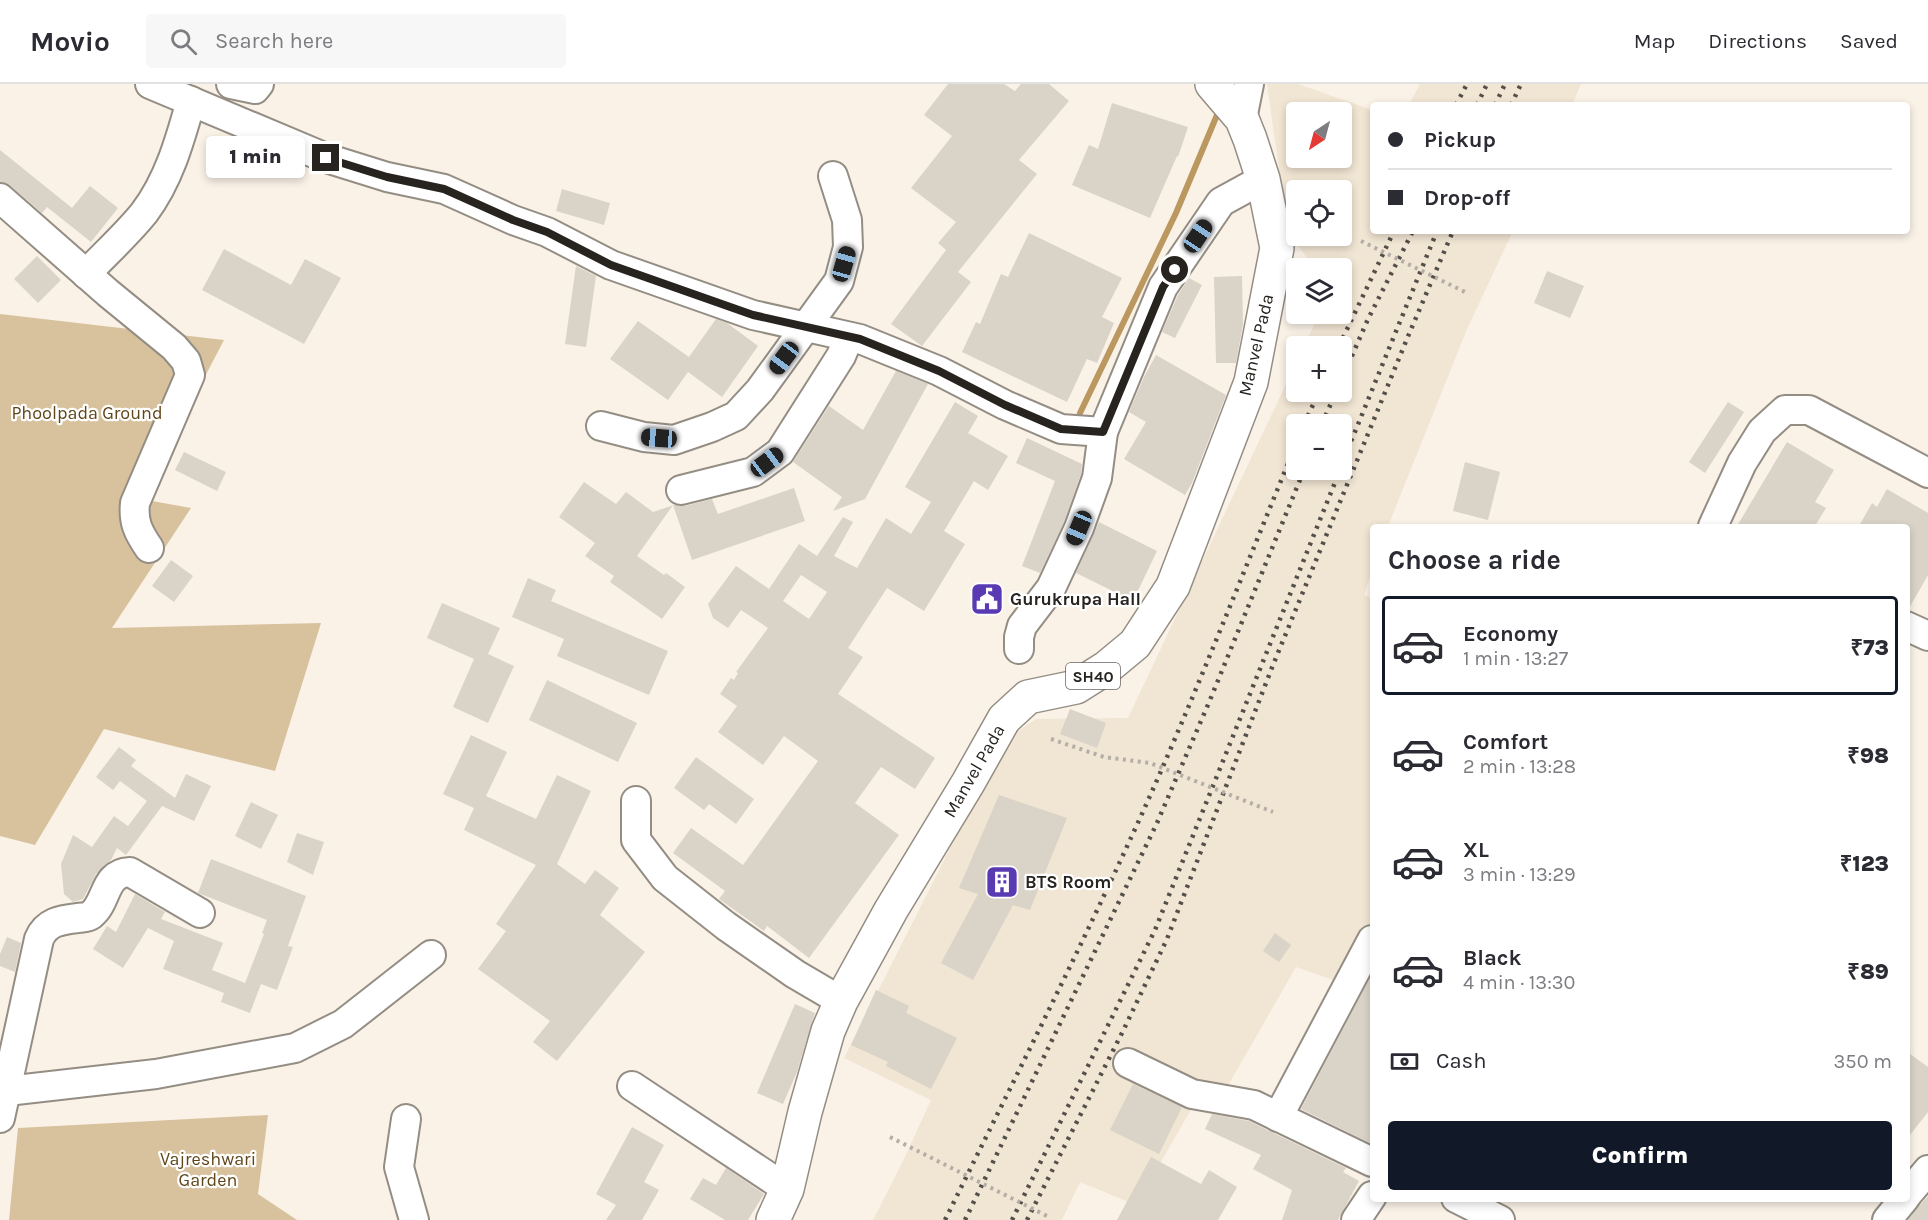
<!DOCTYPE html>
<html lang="en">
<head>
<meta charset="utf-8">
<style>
  body { margin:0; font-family:Karla,sans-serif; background:#f7f7f7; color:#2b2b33; height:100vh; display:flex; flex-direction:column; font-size:22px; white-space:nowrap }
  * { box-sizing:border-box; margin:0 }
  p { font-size:20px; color:#7c7c81 }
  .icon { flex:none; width:33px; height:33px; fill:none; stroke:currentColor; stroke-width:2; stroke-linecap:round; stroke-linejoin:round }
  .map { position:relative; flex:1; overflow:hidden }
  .side { position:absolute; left:1370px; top:440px; width:540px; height:678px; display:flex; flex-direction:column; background:#fff; border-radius:6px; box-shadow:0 3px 9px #0003 }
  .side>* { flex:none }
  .guide { position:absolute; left:1370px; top:18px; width:540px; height:132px; border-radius:6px; box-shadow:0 3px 9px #0003; display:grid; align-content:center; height:132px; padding:0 18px; background:#fff }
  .needle { width:39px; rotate:216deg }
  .fabs { position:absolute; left:1286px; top:18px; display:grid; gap:12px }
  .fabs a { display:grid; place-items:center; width:66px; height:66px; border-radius:6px; background:#fff; box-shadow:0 3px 9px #0003; font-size:30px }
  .end { position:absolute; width:27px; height:27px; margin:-14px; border:8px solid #272420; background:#fff; box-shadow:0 0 0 3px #fff }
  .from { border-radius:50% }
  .bubble { position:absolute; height:42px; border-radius:6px; background:#fff; box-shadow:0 3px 9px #0003; font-size:20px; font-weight:800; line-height:42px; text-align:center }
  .car { position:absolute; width:18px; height:36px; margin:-18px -9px; border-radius:8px; box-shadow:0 0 4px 2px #0007; background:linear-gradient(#222 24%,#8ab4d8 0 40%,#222 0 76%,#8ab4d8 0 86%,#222 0) }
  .guide b { display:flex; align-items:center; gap:21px; height:57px; font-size:22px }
  .guide b+b { border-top:2px solid #e1e1e2 }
  .guide i { width:15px; height:15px; background:#2b2b33 }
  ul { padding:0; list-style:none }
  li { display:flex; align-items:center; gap:18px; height:99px; margin:0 12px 9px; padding:0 6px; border:3px solid transparent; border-radius:6px }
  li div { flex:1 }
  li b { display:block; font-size:22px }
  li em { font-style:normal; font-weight:800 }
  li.active { border-color:#111827 }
  li>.icon { width:54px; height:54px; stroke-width:1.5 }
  h2 { padding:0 18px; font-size:27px; line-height:72px }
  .pay { display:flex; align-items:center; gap:15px; height:66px; padding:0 18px; font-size:22px }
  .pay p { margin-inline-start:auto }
  .cta { display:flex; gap:12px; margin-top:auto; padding:12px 18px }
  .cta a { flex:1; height:69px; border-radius:6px; background:#111827; color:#fff; font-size:24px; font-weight:800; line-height:69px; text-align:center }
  header { display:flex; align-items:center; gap:36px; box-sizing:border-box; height:84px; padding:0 30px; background:#fff; border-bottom:2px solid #e1e1e2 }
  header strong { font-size:28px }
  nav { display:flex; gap:33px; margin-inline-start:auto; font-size:21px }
  .search { width:420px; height:54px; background:#f7f7f7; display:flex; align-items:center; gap:15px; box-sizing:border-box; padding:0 21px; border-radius:6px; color:#7c7c81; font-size:22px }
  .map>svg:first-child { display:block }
  .built { fill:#f1e5d3; fill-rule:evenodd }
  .green { fill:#d8c29e }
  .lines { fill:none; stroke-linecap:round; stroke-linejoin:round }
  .stream { stroke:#bb985f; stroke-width:6 }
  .building { fill:#dad3c8; fill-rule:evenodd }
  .minor-casing { stroke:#948d83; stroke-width:32 }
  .major-casing { stroke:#948d83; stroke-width:36 }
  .minor { stroke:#fff; stroke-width:28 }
  .major { stroke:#fff; stroke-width:33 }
  .rail { stroke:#534f49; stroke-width:4.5; stroke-dasharray:3 6; stroke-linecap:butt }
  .path-bridge { stroke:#b5aea6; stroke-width:4; stroke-dasharray:3 4.5; stroke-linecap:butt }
  .route { stroke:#272420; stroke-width:8 }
  .labels { text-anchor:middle; stroke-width:4.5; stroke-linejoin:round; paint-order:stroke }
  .shield { fill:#fff; stroke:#686663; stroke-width:1.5 }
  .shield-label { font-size:16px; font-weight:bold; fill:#272420 }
  .street-label { font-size:18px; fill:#272420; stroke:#fff }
  .park-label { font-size:18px; fill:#5f4619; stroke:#fff }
  .poi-label { font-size:18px; font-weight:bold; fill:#272420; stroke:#fff; text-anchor:start }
</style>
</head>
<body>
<header>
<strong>Movio</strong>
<div class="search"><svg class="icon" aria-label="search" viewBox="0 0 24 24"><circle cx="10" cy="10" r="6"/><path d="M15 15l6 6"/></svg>Search here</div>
<nav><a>Map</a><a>Directions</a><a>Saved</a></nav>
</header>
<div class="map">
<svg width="1928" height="1136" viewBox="0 0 1928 1136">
  <rect width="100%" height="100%" fill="#faf2e7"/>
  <g class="built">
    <path d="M1267 0H1298L1372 26V147H1513L1467 245 1388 442H1372V487L1364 511 1372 514V837L1339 898 1296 883 1214 1026 1196 1017 1136 1121 1080 1098 1062 1136H873L904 1075 931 1016 844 974 1005 656 1036 635 1128 634 1296 279V308H1341V262H1304L1319 230H1341V184H1315L1288 149ZM1296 28H1341V74H1296ZM1296 106H1341V152H1296ZM1296 340H1341V386H1296Z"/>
    <polygon points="1420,0 1581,0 1572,21 1409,21"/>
  </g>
  <g class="green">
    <polygon points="0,230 224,256 141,415 191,424 112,544 321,539 275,687 104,645 35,761 0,752"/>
    <polygon points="268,1031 258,1110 297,1136 9,1136 18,1044"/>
  </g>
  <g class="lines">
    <polyline class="stream" points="1080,329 1176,129 1217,31"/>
  </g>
  <g class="building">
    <polygon points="948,0 1004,0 1015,7 1021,0 1049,0 1069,17 1019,76 1037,90 958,188 971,198 922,262 891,240 946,166 938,159 956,138 911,104 952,52 924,31"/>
    <polygon points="1112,19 1188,43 1178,73 1177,72 1150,134 1072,101 1089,61 1098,65"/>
    <polygon points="0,66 72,124 90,102 118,124 91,158 47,123 42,129 11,102 0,98"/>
    <polygon points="562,105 610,119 604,141 556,127"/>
    <polygon points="1029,149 1122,194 1102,233 1114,239 1097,279 1087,275 1067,318 962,268 976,238 980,240 1001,190 1008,193"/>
    <polygon points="224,165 291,201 305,175 341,194 304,260 202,206"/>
    <polygon points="37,172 61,196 38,219 14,195"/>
    <polygon points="576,182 596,192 586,263 565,260"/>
    <polygon points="1547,187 1584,202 1570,234 1534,219"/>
    <polygon points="1242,192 1243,240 1236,279 1216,279 1214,193"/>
    <polygon points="1189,194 1202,201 1175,254 1162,248 1178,211"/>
    <polygon points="716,235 727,239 758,262 722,313 688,288 668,316 610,275 638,237 689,273"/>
    <polygon points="1156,271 1226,311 1192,399 1185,411 1124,375 1146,338 1129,328 1144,293"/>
    <polygon points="896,287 928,300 865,415 833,427 842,413 793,378 829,322 863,346"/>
    <path d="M955 318 978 332 968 349 1008 372 988 406 974 397 944 447 965 460 924 527 887 504 848 564 863 573 838 610 935 674 915 705 881 683 855 719 899 751 809 874 767 842 764 847 719 815 725 807 673 769 691 744 743 781 818 677 784 652 763 681 718 648 737 622 720 610 731 594 734 596 738 589 736 588 768 544 741 526 728 544 713 534 708 520 736 482 769 505 799 460 817 472 843 433 853 438 834 472 857 484 886 434 911 450 931 418 905 403ZM801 491 827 508 809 535 783 517Z"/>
    <polygon points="1728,318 1744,328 1705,389 1689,378"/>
    <polygon points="1027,354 1082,380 1081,390 1064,438 1040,489 1022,482 1055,397 1016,379"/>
    <polygon points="1787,358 1834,386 1815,418 1826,424 1815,442 1737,442"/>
    <polygon points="184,368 226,388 217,407 175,386"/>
    <polygon points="1465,378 1500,388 1488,436 1453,427"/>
    <polygon points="584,398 616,420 626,408 653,428 674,421 685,422 712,415 718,430 794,404 805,437 692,476 673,421 637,472 664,491 666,489 685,503 662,535 610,498 614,492 585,472 595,459 559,433"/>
    <polygon points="1887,405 1928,429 1928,491 1908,526 1906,442 1859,442 1872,419 1877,423"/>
    <polygon points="1099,438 1157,467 1133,517 1076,489"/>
    <polygon points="171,476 193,492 174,518 152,502"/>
    <polygon points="528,494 556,506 551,517 668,567 649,611 557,572 564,555 512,533"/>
    <polygon points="442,519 500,544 488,570 514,582 488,639 453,623 474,575 427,554"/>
    <polygon points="547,596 637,639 618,678 529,636"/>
    <polygon points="1070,625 1106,639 1097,664 1060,650"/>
    <polygon points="471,651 507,668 486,712 536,735 557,691 591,707 557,780 585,800 595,786 619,804 600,831 645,868 557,977 533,958 550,937 478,885 506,847 496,840 536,781 464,746 474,724 443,710"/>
    <polygon points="119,663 136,676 131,682 175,714 186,690 211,702 194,737 162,722 126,771 117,764 111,776 96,790 83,815 73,818 64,810 61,780 73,751 92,763 114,732 128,742 147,717 120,697 113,706 96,693"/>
    <polygon points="696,673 754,715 736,740 709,720 704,726 674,704"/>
    <polygon points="999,711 1067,734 1030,826 1013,821 973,896 941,879 978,810 959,804"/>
    <polygon points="251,718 278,731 261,765 235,752"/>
    <polygon points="297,749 324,758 313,791 287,778"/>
    <polygon points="211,775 306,812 288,862 293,863 277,906 261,900 250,929 221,918 224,909 163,885 174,857 148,844 123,884 93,865 107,842 116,848 135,810 165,828 161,835 223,859 212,886 245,899 264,850 262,849 267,836 198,809"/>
    <polygon points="1275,849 1291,861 1279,878 1263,867"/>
    <polygon points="7,853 21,859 15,888 0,882 0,870"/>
    <polygon points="1372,890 1372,1060 1301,1025"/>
    <polygon points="876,906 909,922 906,929 957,954 931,1005 886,982 888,978 851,961"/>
    <polygon points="795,920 815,929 797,988 783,1020 757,1009"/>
    <polygon points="1906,967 1928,983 1928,1028 1906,1056"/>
    <polygon points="1133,1000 1182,1023 1159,1070 1110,1046"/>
    <polygon points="1212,1030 1249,1037 1346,1084 1343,1088 1359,1097 1338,1136 1282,1136 1292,1106 1253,1085 1261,1071 1205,1045"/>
    <polygon points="632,1043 664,1061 644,1098 659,1106 642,1136 606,1136 616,1121 596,1110"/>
    <polygon points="1151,1073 1201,1100 1209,1086 1237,1103 1218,1136 1117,1136"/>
    <polygon points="726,1084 764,1110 748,1136 725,1136 690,1115 703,1094 716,1101"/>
    <polygon points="1928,1112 1928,1136 1908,1136 1919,1122"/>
  </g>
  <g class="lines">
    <g class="minor-casing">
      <g id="minor">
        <polyline points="150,0 326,74 387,93 444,105 513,136 547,148 611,181 753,231 860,255 939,287 1005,321 1061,345 1103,348 1163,203 1221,118 1263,95"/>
        <polyline points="231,0 255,5 259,0"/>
        <polyline points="1242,35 1249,0"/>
        <path d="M0 114 108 209 174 263 186 277 190 291 135 419C133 438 138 448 149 464"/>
        <path d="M86 190C105 170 127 150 144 129 169 96 180 56 191 17"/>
        <polyline points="601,342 644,353 674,356 712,343 736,332 760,306 839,197 848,163 847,136 833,92"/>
        <polyline points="681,406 753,388 780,368 841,272 849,253"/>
        <polyline points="1713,442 1742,379 1762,347 1785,326 1809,326 1928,389"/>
        <polyline points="1906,542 1928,552"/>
        <polyline points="1019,565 1019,553 1022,542 1051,504 1079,444 1097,394 1103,348"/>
        <polyline points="636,717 636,756 665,794 726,842 795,890 841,917"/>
        <polyline points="1128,979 1192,1010 1254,1021 1372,1078"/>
        <polyline points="632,1002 787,1105"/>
        <polyline points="0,1005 7,1007 156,990 295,964 343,940 431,871"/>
        <polyline points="1278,1033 1372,856"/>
        <path d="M0 1034 39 855C46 838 60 836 78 834 83 833 87 834 91 831 108 818 103 789 130 788L200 829"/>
        <polyline points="406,1035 399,1083 414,1136"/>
        <polyline points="1906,1112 1928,1086"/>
        <polyline points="1456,1114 1500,1136"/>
        <polyline points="1356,1136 1372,1112"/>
        <polyline points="1887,1136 1905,1114"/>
      </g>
    </g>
    <g class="major-casing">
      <polyline id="major" points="773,1136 787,1105 805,1028 828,947 841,917 891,826 968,699 1004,635 1028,613 1076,603 1106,584 1135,560 1173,502 1251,298 1277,164 1263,95 1250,55 1242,35 1212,0"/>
    </g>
    <use href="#minor" class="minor"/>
    <use href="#major" class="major"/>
    <g class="rail">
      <polyline points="1456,21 1467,0"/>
      <polyline points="1477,21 1487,0"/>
      <polyline points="1495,21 1505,0"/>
      <polyline points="1511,21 1521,0"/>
      <polyline points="1339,262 1394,147"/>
      <polyline points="1341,297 1368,235 1413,147"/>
      <polyline points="1304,340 1319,308"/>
      <polyline points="1322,340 1336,308"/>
      <polyline points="1341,382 1437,147"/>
      <path d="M945 1136C1011 1002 1079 868 1141 732 1196 610 1245 484 1296 360"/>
      <polyline points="965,1136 1157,739 1210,616 1304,386"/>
      <polyline points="1012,1136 1155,846 1340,386"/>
      <polyline points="1027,1136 1123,947 1167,855 1273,581 1409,250 1453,147"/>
    </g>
    <g class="path-bridge">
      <polyline points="1361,157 1467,209"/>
      <polyline points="1051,655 1104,673 1150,679 1273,728"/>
      <polyline points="890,1053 1049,1133"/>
    </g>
  </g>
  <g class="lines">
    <polyline class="route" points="326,74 387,93 444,105 513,136 547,148 611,181 753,231 860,255 939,287 1005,321 1061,345 1103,348 1163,203 1175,186"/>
  </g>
  <defs>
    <g id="civic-square" transform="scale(1.725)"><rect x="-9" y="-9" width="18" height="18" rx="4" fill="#593ab2" stroke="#fff"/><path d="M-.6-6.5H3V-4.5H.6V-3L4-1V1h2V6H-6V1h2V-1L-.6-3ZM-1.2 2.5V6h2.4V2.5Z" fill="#fff"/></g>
    <g id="building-square" transform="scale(1.725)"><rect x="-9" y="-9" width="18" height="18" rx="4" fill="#593ab2" stroke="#fff"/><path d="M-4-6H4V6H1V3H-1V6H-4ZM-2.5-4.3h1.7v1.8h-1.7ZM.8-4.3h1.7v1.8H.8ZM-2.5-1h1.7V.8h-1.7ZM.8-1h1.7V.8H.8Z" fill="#fff"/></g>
  </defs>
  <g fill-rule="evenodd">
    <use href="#civic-square" x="987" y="515"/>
    <use href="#building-square" x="1002" y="798"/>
  </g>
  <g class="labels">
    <rect class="shield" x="1066" y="579" width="54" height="26" rx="4.5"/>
    <g class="shield-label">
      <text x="1093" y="598">SH40</text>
    </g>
    <g class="street-label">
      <text transform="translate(1256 261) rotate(-77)" y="6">Manvel Pada</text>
      <text transform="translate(974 687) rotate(-60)" y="6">Manvel Pada</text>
    </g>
    <g class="park-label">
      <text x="87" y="335">Phoolpada Ground</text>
      <text x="208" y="1081">Vajreshwari<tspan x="208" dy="21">Garden</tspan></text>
    </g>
    <g class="poi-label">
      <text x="1010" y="521">Gurukrupa Hall</text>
      <text x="1025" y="804">BTS Room</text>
    </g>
  </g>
</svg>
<div class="fabs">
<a><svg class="needle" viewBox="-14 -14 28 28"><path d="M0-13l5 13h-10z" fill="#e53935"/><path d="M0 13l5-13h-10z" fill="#7c7c81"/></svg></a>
<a><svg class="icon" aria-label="locate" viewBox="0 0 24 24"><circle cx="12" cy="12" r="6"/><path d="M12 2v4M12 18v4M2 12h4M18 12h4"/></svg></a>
<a><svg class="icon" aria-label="layers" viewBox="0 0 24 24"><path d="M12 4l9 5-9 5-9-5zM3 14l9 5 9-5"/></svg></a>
<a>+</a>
<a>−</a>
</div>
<i class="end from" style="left:1175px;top:186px"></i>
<i class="end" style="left:326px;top:74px"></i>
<div class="bubble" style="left:206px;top:52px;width:99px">1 min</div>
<i class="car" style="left:1198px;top:152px;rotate:34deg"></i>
<i class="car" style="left:844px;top:180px;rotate:16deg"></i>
<i class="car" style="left:784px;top:274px;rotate:217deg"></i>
<i class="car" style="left:659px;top:354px;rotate:274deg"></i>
<i class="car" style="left:767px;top:378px;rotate:53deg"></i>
<i class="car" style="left:1079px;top:444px;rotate:203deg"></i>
<div class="guide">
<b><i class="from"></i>Pickup</b>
<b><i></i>Drop-off</b>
</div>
<section class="side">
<h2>Choose a ride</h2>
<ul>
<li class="active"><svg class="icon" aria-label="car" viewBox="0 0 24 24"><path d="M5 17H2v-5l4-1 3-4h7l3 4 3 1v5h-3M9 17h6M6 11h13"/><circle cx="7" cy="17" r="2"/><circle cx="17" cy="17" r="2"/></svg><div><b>Economy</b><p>1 min · 13:27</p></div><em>₹73</em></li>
<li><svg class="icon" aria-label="car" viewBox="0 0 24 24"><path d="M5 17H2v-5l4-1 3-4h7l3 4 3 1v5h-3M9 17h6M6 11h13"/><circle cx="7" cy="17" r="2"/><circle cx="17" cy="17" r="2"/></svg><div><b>Comfort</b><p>2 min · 13:28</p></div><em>₹98</em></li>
<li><svg class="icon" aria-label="car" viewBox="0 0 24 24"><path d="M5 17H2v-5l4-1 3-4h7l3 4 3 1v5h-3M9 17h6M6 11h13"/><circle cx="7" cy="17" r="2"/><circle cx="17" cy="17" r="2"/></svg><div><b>XL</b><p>3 min · 13:29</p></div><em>₹123</em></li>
<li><svg class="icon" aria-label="car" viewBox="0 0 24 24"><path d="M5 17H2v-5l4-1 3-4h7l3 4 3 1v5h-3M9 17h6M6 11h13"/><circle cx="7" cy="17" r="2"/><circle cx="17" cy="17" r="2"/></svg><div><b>Black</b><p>4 min · 13:30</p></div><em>₹89</em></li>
</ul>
<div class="pay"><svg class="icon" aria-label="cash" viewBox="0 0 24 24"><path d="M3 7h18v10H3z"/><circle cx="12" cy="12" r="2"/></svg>Cash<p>350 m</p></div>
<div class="cta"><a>Confirm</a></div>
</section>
</div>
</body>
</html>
